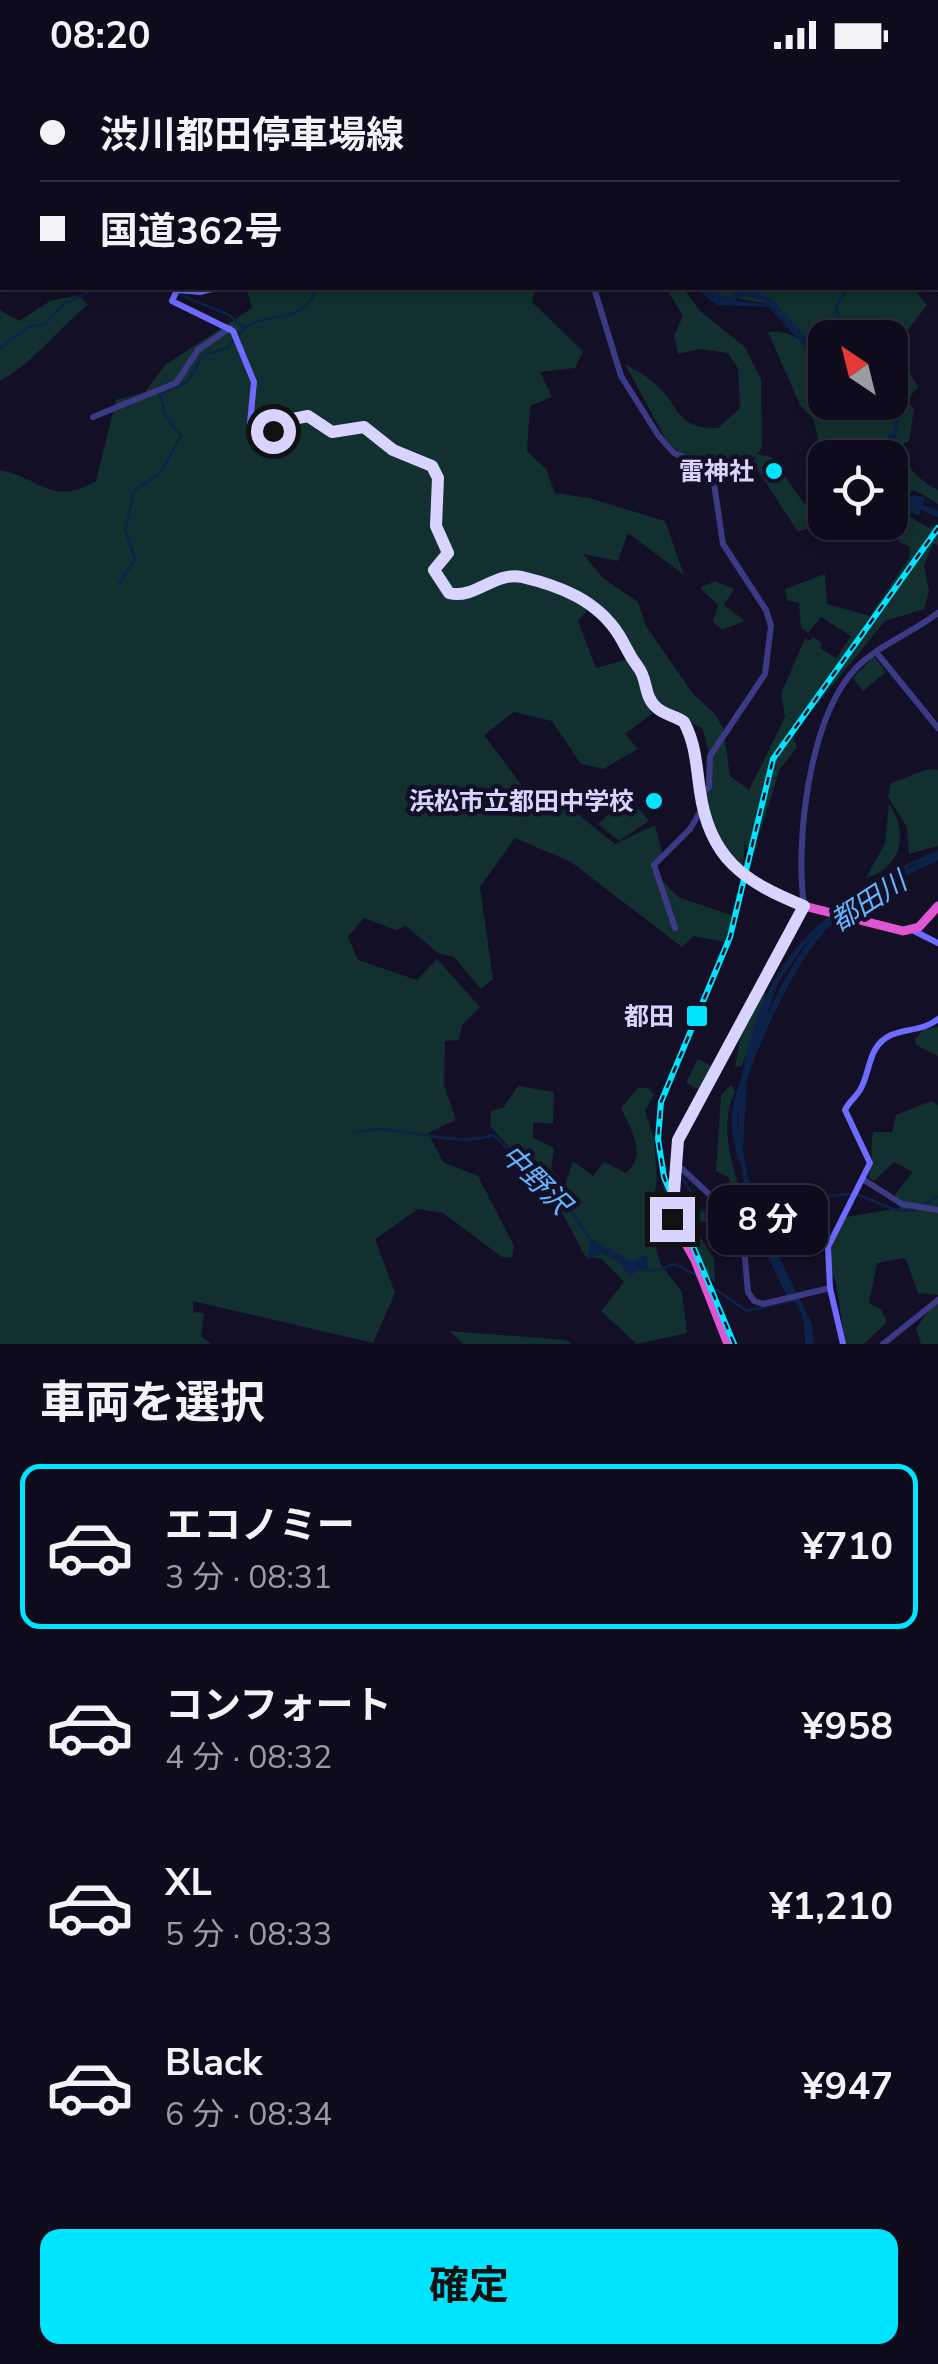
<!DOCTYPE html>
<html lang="ja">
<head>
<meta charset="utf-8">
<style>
  body { margin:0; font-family:"Nunito Sans","Noto Sans JP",sans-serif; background:#171425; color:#f1f3f6; height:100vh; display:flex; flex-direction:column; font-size:38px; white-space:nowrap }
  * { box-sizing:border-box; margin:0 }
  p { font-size:32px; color:#9b9ba3 }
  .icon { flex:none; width:55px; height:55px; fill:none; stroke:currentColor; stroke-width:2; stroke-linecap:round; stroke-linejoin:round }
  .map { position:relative; height:1274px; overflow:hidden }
  .panel { display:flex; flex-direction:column; background:#0e0b1c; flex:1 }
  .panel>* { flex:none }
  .banner { position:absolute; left:0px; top:0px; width:940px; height:220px; box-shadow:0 5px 15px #0003,0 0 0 2px #2e2b3b; display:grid; align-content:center; height:220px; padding:0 40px; background:#0e0b1c }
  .needle { width:65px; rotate:325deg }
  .controls { position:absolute; left:808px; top:250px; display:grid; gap:20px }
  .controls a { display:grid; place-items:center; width:100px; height:100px; border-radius:20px; background:#0e0b1c; box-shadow:0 5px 15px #0003,0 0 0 2px #2e2b3b; font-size:50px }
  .end { position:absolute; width:45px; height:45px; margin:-22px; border:12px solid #d9d4ff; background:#111; box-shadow:0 0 0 5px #111 }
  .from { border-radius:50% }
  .bubble { position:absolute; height:70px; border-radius:20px; background:#0e0b1c; box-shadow:0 5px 15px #0003,0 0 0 2px #2e2b3b; font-size:32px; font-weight:700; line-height:70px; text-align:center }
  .banner b { display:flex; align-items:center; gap:35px; height:95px; font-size:38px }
  .banner b+b { border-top:2px solid #2e2b3b }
  .banner i { width:25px; height:25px; background:#f1f3f6 }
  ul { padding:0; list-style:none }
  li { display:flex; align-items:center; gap:30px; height:165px; margin:0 20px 15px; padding:0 20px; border:5px solid transparent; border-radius:20px }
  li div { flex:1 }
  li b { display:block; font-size:38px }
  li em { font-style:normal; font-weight:700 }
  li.current { border-color:#00e5ff }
  li>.icon { width:90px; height:90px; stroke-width:1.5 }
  h2 { padding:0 40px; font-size:45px; line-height:120px }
  .button { display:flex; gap:20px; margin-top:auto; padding:20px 40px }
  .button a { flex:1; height:115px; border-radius:20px; background:#00e5ff; color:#111; font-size:40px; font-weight:700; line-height:115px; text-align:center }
  .status { display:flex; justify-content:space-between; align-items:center; height:70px; padding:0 50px; background:#0e0b1c; direction:ltr }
  .status svg { height:28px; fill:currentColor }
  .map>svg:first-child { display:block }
  .green { fill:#12302f }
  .water { fill:#0c2248 }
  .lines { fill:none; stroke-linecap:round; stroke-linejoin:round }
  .stream { stroke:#0c2248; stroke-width:2.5 }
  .river { stroke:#0c2248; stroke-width:6 }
  .tertiary { stroke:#3d3a85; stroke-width:6 }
  .secondary { stroke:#6f6bff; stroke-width:6 }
  .trunk { stroke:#e055d1; stroke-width:9 }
  .motorway { stroke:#ff4fa3; stroke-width:10 }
  .rail-casing { stroke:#00e5ff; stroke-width:6 }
  .rail { stroke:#130f26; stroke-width:2.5; stroke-dasharray:8; stroke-linecap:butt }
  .secondary-bridge { stroke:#6f6bff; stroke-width:6 }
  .motorway-bridge { stroke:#ff4fa3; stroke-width:10 }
  .route { stroke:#d9d4ff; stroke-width:12 }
  .poi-dot { fill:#00e5ff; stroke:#130f26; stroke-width:4 }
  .labels { text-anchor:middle; stroke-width:9; stroke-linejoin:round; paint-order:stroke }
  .poi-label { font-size:25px; font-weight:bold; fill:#d9d4ff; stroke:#130f26; text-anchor:end }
  .water-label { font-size:28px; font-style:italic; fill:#62b6ff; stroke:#130f26 }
</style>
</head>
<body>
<div class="status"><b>08:20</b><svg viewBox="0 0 49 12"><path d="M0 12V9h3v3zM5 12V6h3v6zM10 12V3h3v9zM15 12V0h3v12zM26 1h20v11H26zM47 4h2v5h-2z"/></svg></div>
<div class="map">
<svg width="938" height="1274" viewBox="0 0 938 1274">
  <rect width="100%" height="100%" fill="#130f26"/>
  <g class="green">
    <polygon points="0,0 197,0 199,2 2,2 2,72"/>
    <polygon points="528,0 780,0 521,2"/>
    <path d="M246 218H536L532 232 583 281 575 298 540 302 552 327 530 336 527 381 546 399 555 423 589 428 665 451 684 505 628 463 618 491 583 484 603 508 638 532 646 556 693 624 714 643 723 658 730 706 749 720 785 647 781 624 805 568 810 571 813 567 822 573 820 578 836 588 851 566 821 547 808 563 801 558 799 533 787 530 785 519 825 504 827 534 870 546 909 488 910 477 899 472V459L893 454C879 463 854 461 840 453L890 452V441L897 439 929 458 938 454V475L933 473 924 496 929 521 924 539 885 551 792 665 797 677 780 699 754 781 746 778 745 768 743 797C722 784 703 755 705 729 706 720 711 714 711 706 711 689 707 674 702 658L656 638 641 596 594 532 578 551 596 598 628 589C642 606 640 625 652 644L625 664 638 679 603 699 581 694 552 651 514 642 484 665 529 725 551 739 568 736 615 774 655 755 662 782 651 799 678 827 734 846 725 872 693 866 682 877 571 792 515 768 480 817 493 909 481 919 454 887 438 883 406 856 396 860 364 848 348 867 358 890 417 910 437 889 480 937 462 955 459 970 445 971 444 1015 456 1050 428 1063 443 1092 478 1106 514 1176 512 1188 502 1187 443 1143 418 1139 375 1169 395 1223 373 1273 193 1231V1242L204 1243 201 1266 211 1274H0V400C41 408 52 437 96 411L116 330 145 322 165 295 252 238Z"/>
    <path d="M666 218H683L700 241 745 277 761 309 762 378 757 384 771 387 804 433 825 434V452L798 462 753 393 756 386 728 399 681 384 665 368 625 294C635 300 645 305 654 313 681 335 674 359 718 358L740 338 738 298 728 283 700 279 678 284 674 266 683 246Z"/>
    <path d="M707 218H922L917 223 927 235 895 277 918 317 906 331 914 339 909 371 901 375C901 393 922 413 938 420V434L914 420 890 430V388H825V431L805 416 818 368 813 349 800 335 768 262C790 258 818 277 825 300 828 309 825 323 825 332 854 333 886 326 897 359L898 346 884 333 890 332V268H825V293L769 234 716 225Z"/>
    <path d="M78 225 88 235C56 260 36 291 0 311V240L19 251 50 231Z"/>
    <polygon points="715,511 734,519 724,535 745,551 722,560 713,552 718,535 700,518"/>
    <polygon points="874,586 886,602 863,621 853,608"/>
    <polygon points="928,699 938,700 938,776 909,784 907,757 888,727 891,713"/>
    <path d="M889 734C910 764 901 798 866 808L885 773Z"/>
    <polygon points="618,736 624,742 637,737 649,751 619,771 598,754"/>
    <polygon points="763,919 766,924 742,996 735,997 743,952 751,946"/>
    <polygon points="938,957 938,986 916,975 915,969 924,959"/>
    <polygon points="698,989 712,996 700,1020 686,1013"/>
    <path d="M731 1015 735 1021C715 1065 739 1104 746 1148L728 1107 716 1101 721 1025Z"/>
    <path d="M518 1016 554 1022 553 1054 533 1052V1068L554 1078 551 1099 565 1115 573 1091 593 1106 604 1092 626 1103C648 1084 631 1060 621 1038L638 1018H648L654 1025 645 1041 654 1068 657 1111 648 1153 661 1195 682 1222 687 1263 637 1274 601 1241 624 1212 602 1189 585 1186 557 1133 532 1115 531 1102 490 1056 491 1041 503 1038Z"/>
    <path d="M931 1031 938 1035V1225L918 1223 905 1188 877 1193 869 1233 881 1239 887 1252 864 1274H845L836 1211C822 1191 834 1166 846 1147L901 1138 895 1124 913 1102 894 1092 874 1111 868 1107C874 1092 870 1078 873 1062H892L896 1045Z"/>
    <polygon points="676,1129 684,1139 694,1133 700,1142 723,1145 722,1151 691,1152 714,1189 715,1212 707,1205"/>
    <polygon points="938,1226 938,1274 921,1274 916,1259"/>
    <polygon points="450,1261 566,1270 572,1274 463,1274"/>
  </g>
  <g class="water">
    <polygon points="695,218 706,218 731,230 773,235 810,273 825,298 768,237 717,235"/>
    <polygon points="873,333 894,344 899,358 894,372 848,387 851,380 886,369 895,359 893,346"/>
    <polygon points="914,425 925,427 919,446 900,437 890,438 890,432"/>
    <path d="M938 780V786L909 796 897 811 883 813 805 874 778 913 747 1002 743 1081 748 1107 764 1156 812 1254 814 1274H805C805 1255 804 1236 786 1225 775 1199 759 1173 752 1147 725 1052 737 938 809 864 826 846 850 832 870 817L874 809Z"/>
    <polygon points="591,1169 632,1191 647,1185 648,1200 637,1200 630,1207 619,1192 602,1183 587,1189"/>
  </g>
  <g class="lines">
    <g class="stream">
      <polyline points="408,2 410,0"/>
      <polyline points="164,218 229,245 243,257"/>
      <polyline points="734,226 735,218"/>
      <polyline points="841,257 836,236 846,221"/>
      <path d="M239 264C264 235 297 262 318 218"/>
      <polyline points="846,267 846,268"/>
      <polyline points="0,278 28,257 45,254 64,234 97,218"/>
      <polyline points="119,514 135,489 125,460 134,421 161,402 181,366 165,345 160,324 188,311 203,285 227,278 233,271"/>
      <path d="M354 1062C400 1051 449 1080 493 1065L566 1134 592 1172"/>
      <polyline points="683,1109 702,1141 727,1145 751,1137"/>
      <polyline points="858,1125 899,1141 916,1140"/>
      <polyline points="922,1135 938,1127"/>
      <polyline points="764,1155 829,1126 850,1124"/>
      <polyline points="638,1197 652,1201 675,1194 698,1206"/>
      <polyline points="712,1217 747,1241 795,1230"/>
    </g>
    <g class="river">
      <polyline points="608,0 613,2"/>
      <polyline points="725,232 745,222 769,231 809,274"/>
      <polyline points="881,332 896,345 896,359"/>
      <polyline points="916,435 938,444"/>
      <path d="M741 1089C738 1074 733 1058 735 1043 741 999 793 886 826 856 857 827 899 805 938 787"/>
    </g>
    <g class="tertiary">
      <polyline points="433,2 436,0"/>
      <polyline points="829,2 831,0"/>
      <polyline points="0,95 2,99"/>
      <polyline points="0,167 2,166"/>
      <polyline points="594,218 621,306 658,365 674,383 712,400 723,474 766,540 771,556 765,604 710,686 709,717 700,725"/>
      <polyline points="93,347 176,313 198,280 230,258"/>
      <polyline points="876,582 938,658"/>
      <path d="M804 836C795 771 809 649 855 599 878 575 912 563 938 543"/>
      <polyline points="675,858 654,795 690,759 703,737"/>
      <polyline points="680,1097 742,1155 748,1222 754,1231 763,1234 830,1218"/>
      <polyline points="864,1110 902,1134 938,1140"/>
      <polyline points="883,1274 938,1230"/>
    </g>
    <g class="secondary">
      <polyline points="218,0 220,2"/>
      <path d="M216 218 200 222 177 220 172 231 233 261 254 312 250 353 257 364 268 365 280 354 307 346 333 362 364 357 393 381 428 394 436 403V456L448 483 434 500 449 523C474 530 495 501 522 507 560 516 598 530 619 565 626 577 629 586 638 597 648 609 643 626 657 638 664 645 676 646 684 652 707 697 690 774 741 803"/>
      <polyline points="750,808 804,836"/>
      <polyline points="912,860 938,873"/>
      <path d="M843 1274 830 1218 828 1177 870 1093 845 1040C849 1032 855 1028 860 1020 871 1002 867 976 891 965 908 958 923 961 938 949"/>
    </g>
    <polyline class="trunk" points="728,1274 695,1190 672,1149 678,1070 686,1055 804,836 903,861 919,857 938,836"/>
    <g class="motorway">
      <polyline points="492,2 500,0"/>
      <polyline points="0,126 2,126"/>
      <polyline points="0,150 2,150"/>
    </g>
    <g class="rail-casing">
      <polyline id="rail" points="734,1274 664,1107 658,1069 661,1032 730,867 773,689 938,458"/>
    </g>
    <use href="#rail" class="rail"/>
    <polyline class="secondary-bridge" points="741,803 750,808"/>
    <polyline class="motorway-bridge" points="458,2 467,0"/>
  </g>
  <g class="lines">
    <path class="route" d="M273 361 288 350 308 346 332 362 364 357 393 380 432 396 438 408 436 456 448 483 434 500 449 523C474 530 495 501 522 507 560 516 597 530 619 565 627 578 628 584 638 597 648 609 643 626 657 638 665 645 676 646 684 652 696 675 696 695 700 721 709 788 744 812 804 836L678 1070 672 1149"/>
  </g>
  <g class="poi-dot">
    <circle cx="774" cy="401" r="10"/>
    <circle cx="654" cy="731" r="10"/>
    <rect x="685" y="934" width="24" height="24" rx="5"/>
  </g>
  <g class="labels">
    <g class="poi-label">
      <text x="754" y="410">雷神社</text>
      <text x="634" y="740">浜松市立都田中学校</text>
      <text x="674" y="955">都田</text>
    </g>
    <g class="water-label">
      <text transform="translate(868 831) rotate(-33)" y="10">都田川</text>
      <text transform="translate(536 1109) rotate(45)" y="10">中野沢</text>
    </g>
  </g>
</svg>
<div class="controls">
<a><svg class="needle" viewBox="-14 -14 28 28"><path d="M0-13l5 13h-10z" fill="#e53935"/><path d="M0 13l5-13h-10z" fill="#9b9ba3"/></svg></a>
<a><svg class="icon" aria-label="locate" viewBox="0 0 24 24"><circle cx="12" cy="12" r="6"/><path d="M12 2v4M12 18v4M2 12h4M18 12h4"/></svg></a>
</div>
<i class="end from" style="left:273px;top:361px"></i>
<i class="end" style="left:672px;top:1149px"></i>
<div class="bubble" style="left:708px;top:1115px;width:120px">8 分</div>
<div class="banner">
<b><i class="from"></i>渋川都田停車場線</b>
<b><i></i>国道362号</b>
</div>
</div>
<section class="panel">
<h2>車両を選択</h2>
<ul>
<li class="current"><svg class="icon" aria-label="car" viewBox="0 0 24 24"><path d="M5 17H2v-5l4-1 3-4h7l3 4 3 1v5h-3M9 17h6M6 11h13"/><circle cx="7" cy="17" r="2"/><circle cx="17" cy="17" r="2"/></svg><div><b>エコノミー</b><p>3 分 · 08:31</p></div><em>¥710</em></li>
<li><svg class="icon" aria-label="car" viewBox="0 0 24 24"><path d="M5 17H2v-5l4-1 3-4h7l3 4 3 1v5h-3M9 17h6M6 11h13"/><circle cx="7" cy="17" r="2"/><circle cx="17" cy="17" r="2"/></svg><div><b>コンフォート</b><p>4 分 · 08:32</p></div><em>¥958</em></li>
<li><svg class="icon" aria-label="car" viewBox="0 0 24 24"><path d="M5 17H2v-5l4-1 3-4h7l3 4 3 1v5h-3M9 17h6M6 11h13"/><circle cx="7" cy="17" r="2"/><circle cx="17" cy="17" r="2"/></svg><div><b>XL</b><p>5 分 · 08:33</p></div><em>¥1,210</em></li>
<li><svg class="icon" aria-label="car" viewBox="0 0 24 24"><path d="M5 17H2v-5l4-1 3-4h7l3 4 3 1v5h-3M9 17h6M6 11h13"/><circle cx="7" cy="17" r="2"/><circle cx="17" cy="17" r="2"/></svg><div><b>Black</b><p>6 分 · 08:34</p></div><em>¥947</em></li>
</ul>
<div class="button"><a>確定</a></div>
</section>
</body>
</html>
